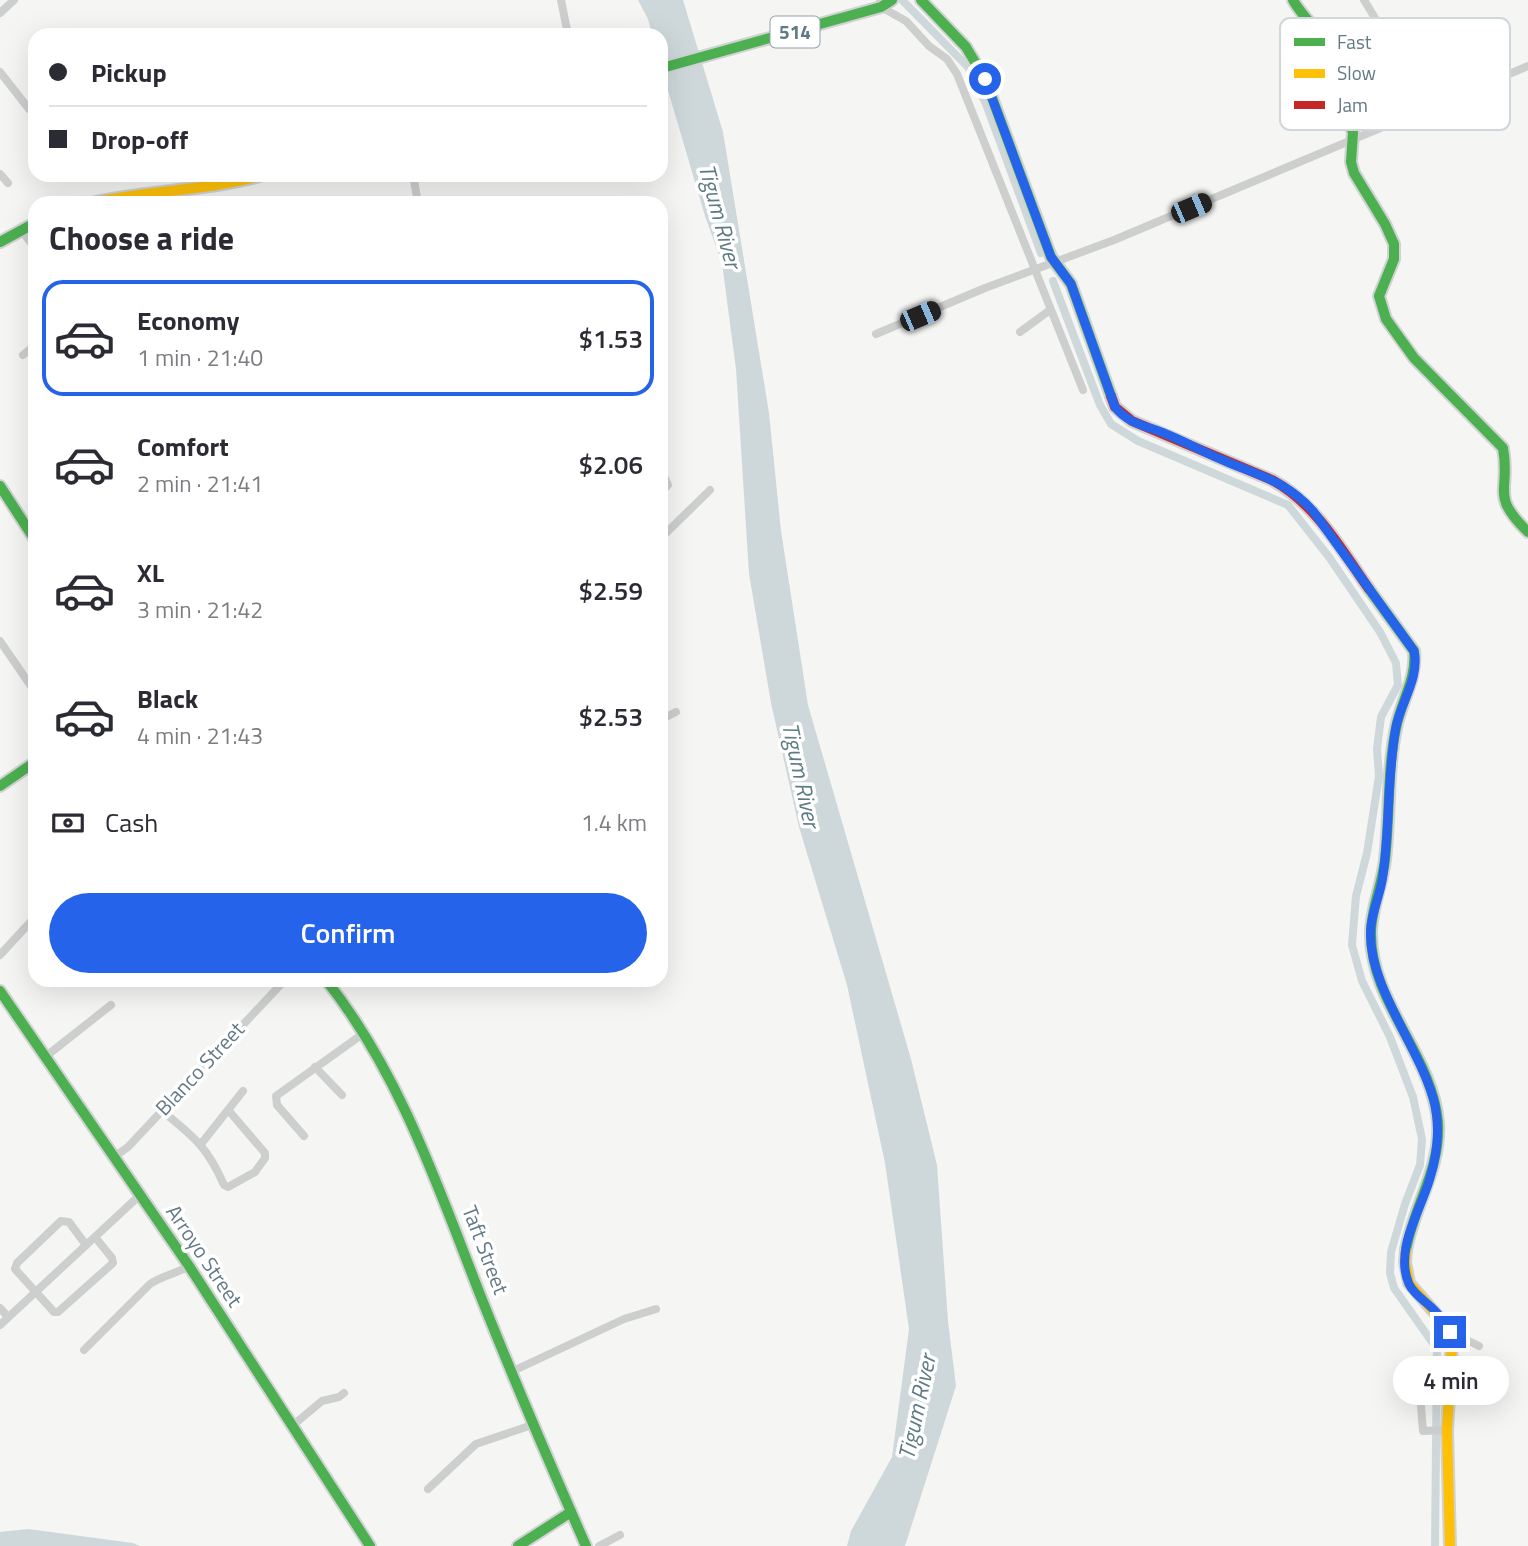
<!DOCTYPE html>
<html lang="en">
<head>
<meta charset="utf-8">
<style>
  body { margin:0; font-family:"Titillium Web",sans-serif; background:#f7f7f7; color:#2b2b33; height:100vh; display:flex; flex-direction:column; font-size:26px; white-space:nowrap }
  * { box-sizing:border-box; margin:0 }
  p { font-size:23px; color:#7c7c81 }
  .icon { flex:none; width:38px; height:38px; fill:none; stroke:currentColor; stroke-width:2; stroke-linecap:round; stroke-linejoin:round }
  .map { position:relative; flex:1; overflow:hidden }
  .panel { position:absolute; left:28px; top:196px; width:640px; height:791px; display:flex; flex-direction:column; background:#fff; border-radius:21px; box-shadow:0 7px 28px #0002 }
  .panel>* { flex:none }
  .guide { position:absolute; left:28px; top:28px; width:640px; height:154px; border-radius:21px; box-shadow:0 7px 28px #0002; display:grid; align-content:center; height:154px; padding:0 21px; background:#fff }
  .end { position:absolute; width:32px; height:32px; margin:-16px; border:9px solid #2563eb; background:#fff; box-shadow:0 0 0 4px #fff }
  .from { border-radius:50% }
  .bubble { position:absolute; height:49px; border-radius:24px; background:#fff; box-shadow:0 7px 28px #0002; font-size:23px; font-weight:600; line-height:49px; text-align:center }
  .car { position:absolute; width:21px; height:42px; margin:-21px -10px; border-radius:9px; box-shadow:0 0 5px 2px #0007; background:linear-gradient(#222 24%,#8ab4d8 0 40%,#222 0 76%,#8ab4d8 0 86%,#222 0) }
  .guide b { display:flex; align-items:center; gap:24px; height:66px; font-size:26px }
  .guide b+b { border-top:2px solid #e1e1e2 }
  .guide i { width:18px; height:18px; background:#2b2b33 }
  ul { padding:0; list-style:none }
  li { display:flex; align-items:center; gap:21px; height:116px; margin:0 14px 10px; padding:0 7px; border:4px solid transparent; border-radius:21px }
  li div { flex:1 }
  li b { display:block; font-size:26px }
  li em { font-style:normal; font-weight:600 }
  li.active { border-color:#2563eb }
  li>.icon { width:63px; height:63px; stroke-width:1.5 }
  h2 { padding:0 21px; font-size:32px; line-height:84px }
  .pay { display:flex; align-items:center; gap:18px; height:77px; padding:0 21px; font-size:26px }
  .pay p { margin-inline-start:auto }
  .action { display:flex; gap:14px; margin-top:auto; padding:14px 21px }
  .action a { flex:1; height:80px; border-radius:42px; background:#2563eb; color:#fff; font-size:28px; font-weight:600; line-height:80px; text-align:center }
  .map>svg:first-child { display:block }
  .water { fill:#ced8da }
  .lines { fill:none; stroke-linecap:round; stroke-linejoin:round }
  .canal { stroke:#ced8da; stroke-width:8 }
  .fast-casing { stroke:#d0d2d3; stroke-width:14 }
  .slow-casing { stroke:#d0d2d3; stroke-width:14 }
  .jam-casing { stroke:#d0d2d3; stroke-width:14 }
  .street { stroke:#cdcece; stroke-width:8 }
  .fast { stroke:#4caf50; stroke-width:10 }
  .slow { stroke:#ffc107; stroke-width:10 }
  .jam { stroke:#c62828; stroke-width:10 }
  .route { stroke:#2563eb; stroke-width:9 }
  .labels { text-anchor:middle; stroke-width:7; stroke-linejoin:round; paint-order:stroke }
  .shield { fill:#fff; stroke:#91a1aa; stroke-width:2 }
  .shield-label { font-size:19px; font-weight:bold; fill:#627986 }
  .street-label { font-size:21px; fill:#627986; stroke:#fff }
  .water-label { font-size:23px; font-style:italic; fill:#5d7b83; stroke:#fff }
  .key { fill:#fff; stroke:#d0d7db; stroke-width:2 }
  .key-label { font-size:19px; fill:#627986 }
</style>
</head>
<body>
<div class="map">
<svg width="1528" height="1546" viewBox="0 0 1528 1546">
  <rect width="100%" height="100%" fill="#f5f5f3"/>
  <g class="water">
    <polygon points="638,0 683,0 723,132 769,413 781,531 808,705 911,1059 937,1165 948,1321 956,1386 905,1546 847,1546 851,1531 892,1457 909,1329 885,1163 847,985 799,827 771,703 749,574 736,369 722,263 705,216 662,70 662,35 652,35 648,19"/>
    <polygon points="28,1529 133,1543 140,1546 0,1546 0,1532"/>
  </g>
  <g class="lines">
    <g class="canal">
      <polyline points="902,0 968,67 986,104 1041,253"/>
      <polyline points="1053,281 1100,405 1111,424 1138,441 1288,505 1329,557 1380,632 1396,663 1398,685 1381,717 1377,749 1379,776 1367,853 1356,896 1352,945 1362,981 1390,1037 1413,1097 1422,1139 1420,1165 1405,1204 1391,1252 1390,1273 1394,1288 1437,1349 1435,1546"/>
    </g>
    <g class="fast-casing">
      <g id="fast">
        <polyline points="921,0 966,47 985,79 1051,257 1071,284 1111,396"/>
        <path d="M1293 0C1305 22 1328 37 1338 60L1348 122 1353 132 1351 162 1354 173 1385 224 1394 244V259L1379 296 1386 319 1414 358 1503 448C1511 492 1489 494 1528 532"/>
        <polyline points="662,68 881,7 892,0"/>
        <polyline points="0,242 35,223"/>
        <polyline points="0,486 35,540"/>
        <path d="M1369 589 1414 651C1417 679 1401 701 1396 728 1387 771 1390 816 1385 860 1382 885 1371 909 1371 933 1370 1002 1432 1054 1438 1122 1441 1169 1414 1205 1406 1250"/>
        <polyline points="0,786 35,762"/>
        <path d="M326 980C399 1072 437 1184 479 1292 513 1378 549 1462 586 1546"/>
        <polyline points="0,991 189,1266 370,1546"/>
        <polyline points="518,1546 571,1512"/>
      </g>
    </g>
    <g class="slow-casing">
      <g id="slow">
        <path d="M91 203C148 190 207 191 263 175"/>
        <polyline points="1406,1250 1405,1262 1409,1283 1442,1321 1452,1342 1447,1430 1450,1546"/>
      </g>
    </g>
    <g class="jam-casing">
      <path id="jam" d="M1111 396 1115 407 1132 421 1272 480C1316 504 1341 549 1369 589"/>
    </g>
    <g class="street">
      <polyline points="561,0 568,35"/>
      <polyline points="880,0 881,7 906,21 929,46 947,59 957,74 1083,390"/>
      <polyline points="0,13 14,0"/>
      <polyline points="0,72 29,109"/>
      <path d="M1348 122C1367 114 1400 108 1408 87L1392 46 1364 0"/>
      <polyline points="0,174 8,183"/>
      <polyline points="413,175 418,203"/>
      <polyline points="150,193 152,203"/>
      <polyline points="21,230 35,248"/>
      <polyline points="1020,332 1050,310"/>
      <polyline points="876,334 985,288 1114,240 1528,66"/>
      <polyline points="23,355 35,345"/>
      <polyline points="662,471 668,485 662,492"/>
      <polyline points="662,537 710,490"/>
      <polyline points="0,641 35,692"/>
      <polyline points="662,719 676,712"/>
      <polyline points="0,955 35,917"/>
      <polyline points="45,1057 111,1005"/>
      <polyline points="315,1067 342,1095"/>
      <path d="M161 1110C193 1136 207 1146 224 1185L228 1187 255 1172 265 1158V1153L229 1111"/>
      <polyline points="304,1136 277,1105 276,1096 364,1033"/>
      <polyline points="201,1144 243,1091"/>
      <polyline points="114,1157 128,1147 285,980"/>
      <polyline points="86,1245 69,1222 61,1221 17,1263 15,1269 54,1312 58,1312 113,1263 112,1258 95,1237"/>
      <polyline points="0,1308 8,1317"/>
      <polyline points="0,1325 139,1196"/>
      <polyline points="1450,1332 1479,1346"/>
      <path d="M84 1350 150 1284C163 1275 176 1274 189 1266"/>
      <polyline points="513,1371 624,1319 656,1309"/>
      <polyline points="1420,1393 1423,1431 1447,1430"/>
      <polyline points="292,1426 322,1401 339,1397 344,1393"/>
      <polyline points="428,1489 476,1444 532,1425"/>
      <polyline points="599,1546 620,1535"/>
    </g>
    <use href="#fast" class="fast"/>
    <use href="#slow" class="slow"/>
    <use href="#jam" class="jam"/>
  </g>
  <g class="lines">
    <path class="route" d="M985 79 1051 257 1071 284 1115 407C1128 424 1147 426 1166 434 1186 442 1205 453 1225 461 1260 476 1286 481 1313 511L1414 651C1420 677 1401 702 1396 727 1387 776 1390 826 1383 875 1381 892 1373 909 1371 926 1365 984 1422 1049 1435 1105 1440 1129 1437 1155 1430 1178 1421 1210 1394 1250 1409 1284 1414 1295 1427 1302 1435 1311 1441 1317 1445 1325 1450 1332"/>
  </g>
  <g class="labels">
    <rect class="shield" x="770.5" y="16.5" width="49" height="31" rx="5"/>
    <g class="shield-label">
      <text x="795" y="39">514</text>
    </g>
    <g class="street-label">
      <text transform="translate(200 1069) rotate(-47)" y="7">Blanco Street</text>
      <text transform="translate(485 1250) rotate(69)" y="7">Taft Street</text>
      <text transform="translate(204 1256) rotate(56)" y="7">Arroyo Street</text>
    </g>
    <g class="water-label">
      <text transform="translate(720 216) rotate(75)" y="8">Tigum River</text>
      <text transform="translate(801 775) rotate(78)" y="8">Tigum River</text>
      <text transform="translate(917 1407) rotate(-78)" y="8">Tigum River</text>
    </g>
  </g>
  <rect x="1280" y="18" width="230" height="112" rx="10" class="key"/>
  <rect x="1294" y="38" width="31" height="8" fill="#4caf50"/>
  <rect x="1294" y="69" width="31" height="9" fill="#ffc107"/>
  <rect x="1294" y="101" width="31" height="8" fill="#c62828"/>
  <g class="key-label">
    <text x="1337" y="49">Fast</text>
    <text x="1337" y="80">Slow</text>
    <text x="1337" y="112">Jam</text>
  </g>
</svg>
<i class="end from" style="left:985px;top:79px"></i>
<i class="end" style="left:1450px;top:1332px"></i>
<div class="bubble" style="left:1393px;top:1356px;width:116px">4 min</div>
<i class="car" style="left:1191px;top:208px;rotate:67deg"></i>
<i class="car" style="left:920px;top:316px;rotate:67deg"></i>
<div class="guide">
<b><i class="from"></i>Pickup</b>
<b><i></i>Drop-off</b>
</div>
<section class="panel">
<h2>Choose a ride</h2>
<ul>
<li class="active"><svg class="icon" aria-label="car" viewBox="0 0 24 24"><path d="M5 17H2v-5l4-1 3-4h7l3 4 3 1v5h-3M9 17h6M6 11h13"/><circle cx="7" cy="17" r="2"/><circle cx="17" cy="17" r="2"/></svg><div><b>Economy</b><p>1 min · 21:40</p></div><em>$1.53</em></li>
<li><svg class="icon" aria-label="car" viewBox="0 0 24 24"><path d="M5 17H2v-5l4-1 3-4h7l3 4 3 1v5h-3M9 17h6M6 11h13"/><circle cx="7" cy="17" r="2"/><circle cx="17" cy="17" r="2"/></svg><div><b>Comfort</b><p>2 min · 21:41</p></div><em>$2.06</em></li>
<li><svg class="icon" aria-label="car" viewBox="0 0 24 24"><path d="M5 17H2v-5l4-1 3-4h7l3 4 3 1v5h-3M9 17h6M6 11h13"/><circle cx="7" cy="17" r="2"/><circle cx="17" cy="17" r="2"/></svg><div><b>XL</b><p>3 min · 21:42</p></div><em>$2.59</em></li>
<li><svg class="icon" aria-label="car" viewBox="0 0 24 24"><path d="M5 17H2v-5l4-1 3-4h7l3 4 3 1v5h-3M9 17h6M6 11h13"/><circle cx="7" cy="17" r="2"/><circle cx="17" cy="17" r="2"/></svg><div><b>Black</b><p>4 min · 21:43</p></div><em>$2.53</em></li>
</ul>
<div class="pay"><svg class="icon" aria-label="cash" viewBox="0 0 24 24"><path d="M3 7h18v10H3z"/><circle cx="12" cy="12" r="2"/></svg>Cash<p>1.4 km</p></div>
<div class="action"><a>Confirm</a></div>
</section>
</div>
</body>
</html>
